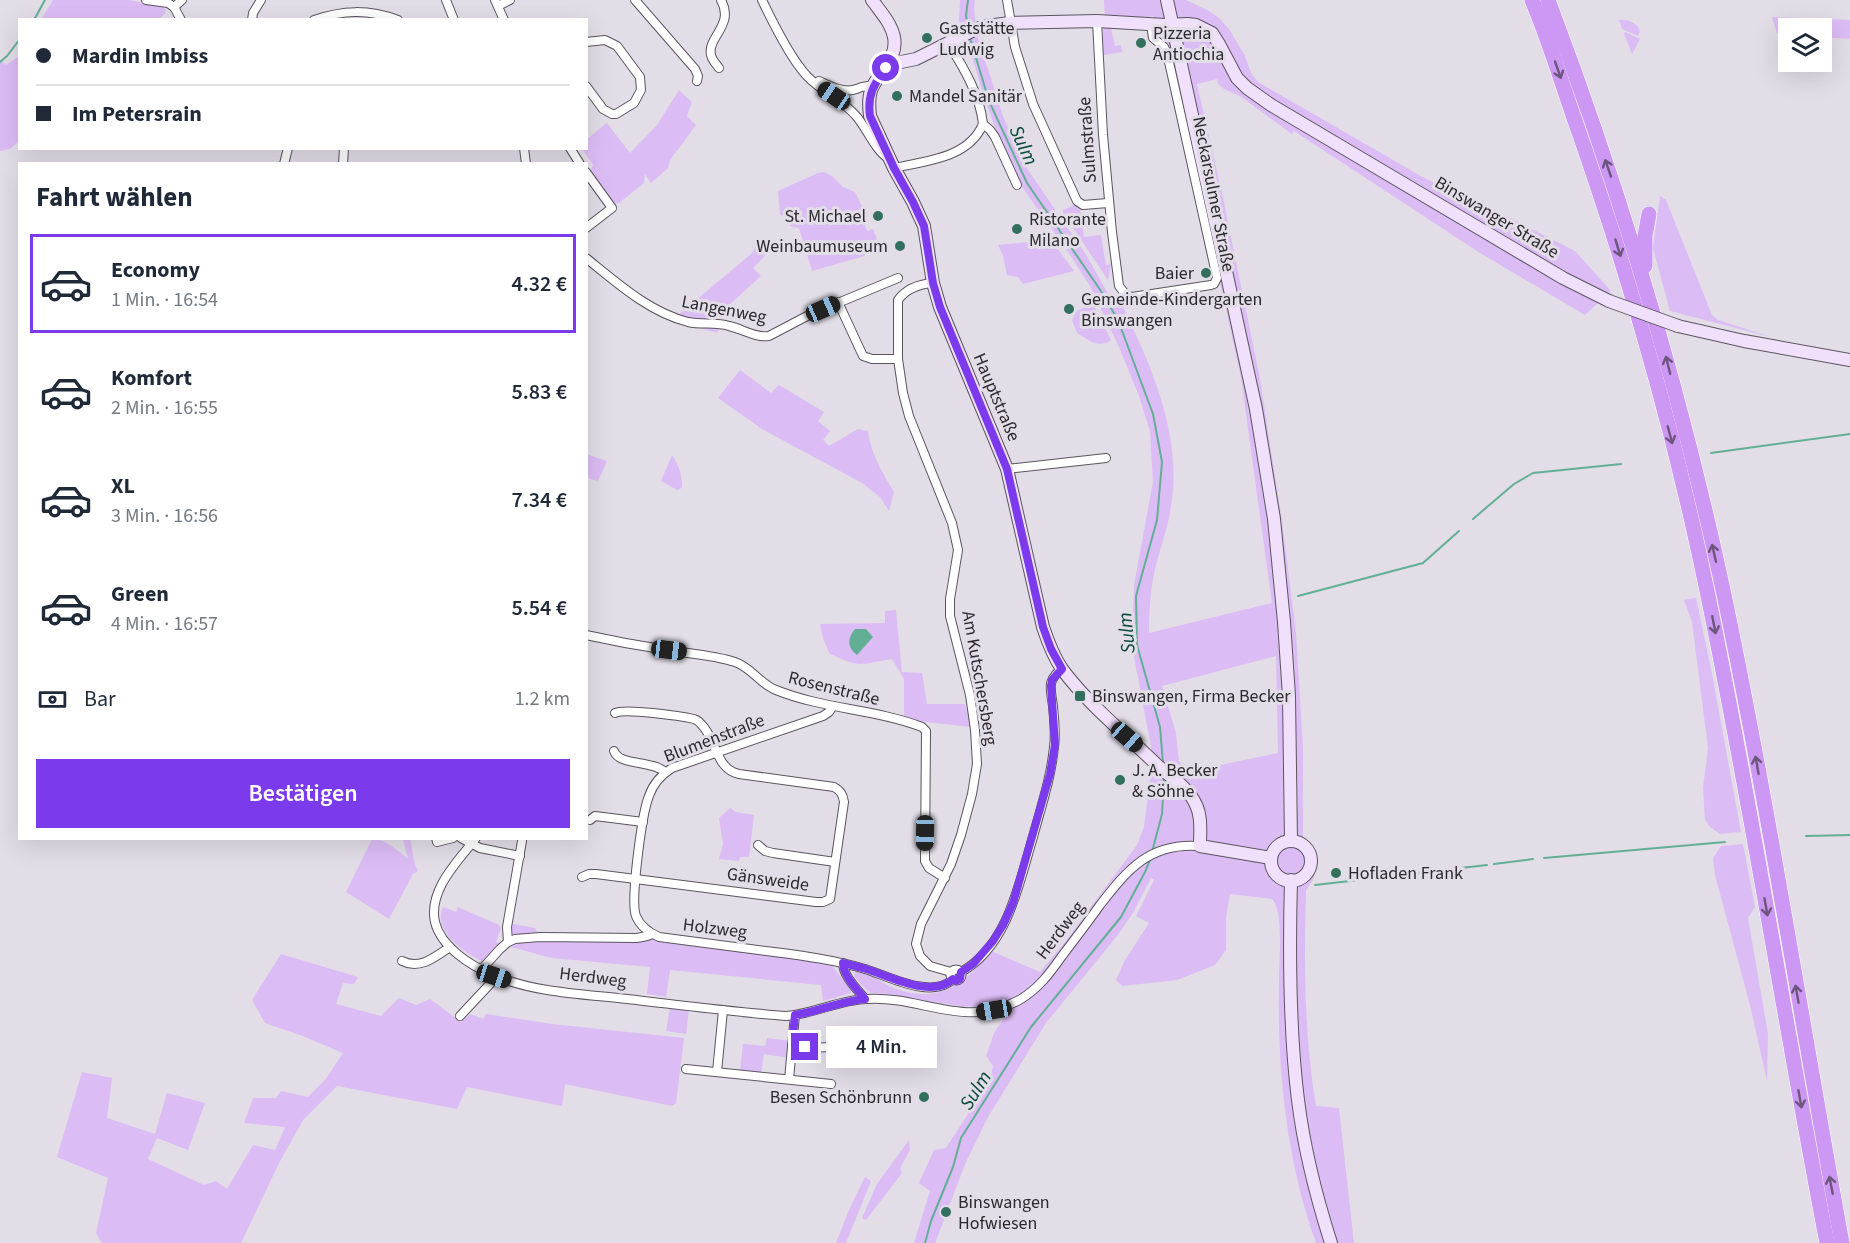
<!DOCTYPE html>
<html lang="de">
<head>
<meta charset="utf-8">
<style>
  body { margin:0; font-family:"Source Sans 3",sans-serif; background:#f2f2f3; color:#1f2937; height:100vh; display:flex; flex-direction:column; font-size:22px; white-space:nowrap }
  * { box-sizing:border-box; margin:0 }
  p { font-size:20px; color:#747a83 }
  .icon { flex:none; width:33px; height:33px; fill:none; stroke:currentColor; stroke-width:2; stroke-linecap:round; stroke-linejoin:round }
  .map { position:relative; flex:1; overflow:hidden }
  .side { position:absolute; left:18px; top:162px; width:570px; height:678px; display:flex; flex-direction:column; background:#fff; border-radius:0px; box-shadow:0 6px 24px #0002 }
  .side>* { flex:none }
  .banner { position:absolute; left:18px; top:18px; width:570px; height:132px; border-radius:0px; box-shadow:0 6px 24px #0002; display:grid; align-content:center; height:132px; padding:0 18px; background:#fff }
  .fabs { position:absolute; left:1778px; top:18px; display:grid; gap:12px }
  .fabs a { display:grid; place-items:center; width:54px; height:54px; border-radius:0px; background:#fff; box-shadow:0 6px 24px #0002; font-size:30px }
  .end { position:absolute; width:27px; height:27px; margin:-14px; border:8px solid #7c3aed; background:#fff; box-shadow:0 0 0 3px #fff }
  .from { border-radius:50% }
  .bubble { position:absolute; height:42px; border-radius:0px; background:#fff; box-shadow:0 6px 24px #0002; font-size:20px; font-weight:600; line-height:42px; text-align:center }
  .car { position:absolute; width:18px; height:36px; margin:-18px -9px; border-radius:8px; box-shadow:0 0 4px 2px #0007; background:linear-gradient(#222 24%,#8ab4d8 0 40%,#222 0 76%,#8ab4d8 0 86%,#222 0) }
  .banner b { display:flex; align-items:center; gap:21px; height:57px; font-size:22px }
  .banner b+b { border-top:2px solid #e0e1e3 }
  .banner i { width:15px; height:15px; background:#1f2937 }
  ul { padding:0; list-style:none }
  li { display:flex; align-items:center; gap:18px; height:99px; margin:0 12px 9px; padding:0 6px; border:3px solid transparent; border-radius:0px }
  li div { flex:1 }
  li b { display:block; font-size:22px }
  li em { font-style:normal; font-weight:600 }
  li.on { border-color:#7c3aed }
  li>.icon { width:54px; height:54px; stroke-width:1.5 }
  h2 { padding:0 18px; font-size:27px; line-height:72px }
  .pay { display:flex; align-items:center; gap:15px; height:66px; padding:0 18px; font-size:22px }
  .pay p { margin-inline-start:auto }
  .button { display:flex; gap:12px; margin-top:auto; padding:12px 18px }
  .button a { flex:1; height:69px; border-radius:0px; background:#7c3aed; color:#fff; font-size:24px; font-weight:600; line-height:69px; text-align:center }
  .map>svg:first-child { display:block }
  .green { fill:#dcbcf5; fill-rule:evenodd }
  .water { fill:#63af96 }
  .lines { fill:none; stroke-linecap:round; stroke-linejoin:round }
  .stream { stroke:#63af96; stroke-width:2 }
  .street-casing { stroke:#5a555e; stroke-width:10 }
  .secondary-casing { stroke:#5a555e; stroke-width:14 }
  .highway-casing { stroke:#fff; stroke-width:16 }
  .street { stroke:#fff; stroke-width:8 }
  .secondary { stroke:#f0e0fb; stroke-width:12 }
  .highway { stroke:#cc98f3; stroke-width:15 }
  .secondary-bridge-casing { stroke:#5a555e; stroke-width:14; stroke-linecap:butt }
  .secondary-bridge { stroke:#f0e0fb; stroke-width:12 }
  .oneway { stroke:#6c567d }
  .route { stroke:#7c3aed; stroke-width:8 }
  .poi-dot { fill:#32705d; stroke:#e2dde7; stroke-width:2 }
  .labels { text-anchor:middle; stroke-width:6; stroke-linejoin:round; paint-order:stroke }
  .poi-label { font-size:18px; fill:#2c2a2e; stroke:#e2dde7; text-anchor:start }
  .street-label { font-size:18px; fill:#2c2a2e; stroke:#e2dde7 }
  .water-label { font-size:20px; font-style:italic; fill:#064a39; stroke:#e2dde7 }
</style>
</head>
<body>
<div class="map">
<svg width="1850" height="1243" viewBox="0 0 1850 1243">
  <rect width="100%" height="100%" fill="#e2dde7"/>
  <g class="green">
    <polygon points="53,0 129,0 164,7 165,10 165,14 158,19 41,20"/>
    <polygon points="960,0 975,0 974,9 976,27 962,33 959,20"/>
    <path d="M1104 0H1186L1209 11 1219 18 1229 29 1245 56 1251 73 1258 82 1426 179 1485 205 1575 251 1611 291 1585 315 1480 253 1294 131 1292 134 1240 96 1224 89 1218 84 1217 79 1197 84 1223 198 1260 379 1282 521 1296 633 1303 747V838C1316 854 1321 873 1306 890 1304 962 1304 1035 1316 1106L1339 1108 1354 1243H1316C1286 1159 1277 1068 1279 980 1279 962 1284 910 1272 899L1230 894 1226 917V950L1215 965 1177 980 1122 986 1116 980 1125 960 1149 923 1136 916 1154 880 1151 878 1133 913 1117 936 1046 1023 988 1117 966 1162 935 1243H914L930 1191 919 1183 934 1150 946 1148 990 1080 993 1066 986 1056 994 1033 1005 1017 998 1003 979 1007 961 1006 902 997 888 994 870 993 854 977 855 972C868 971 878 980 889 986 935 1006 963 987 991 951L1040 972 1065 942 1137 845 1144 827 1151 770 1156 773 1132 646 1134 585 1153 482 1150 431 1139 396 1119 347 1090 286 1070 255 1020 184 1003 148 984 98 967 39 977 35 1003 116 1026 167 1085 253 1115 306 1121 303C1151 365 1183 436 1171 506 1168 529 1159 551 1154 573 1150 593 1149 613 1149 633L1272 603 1241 378 1170 52 1157 38 1153 16 1132 20 1105 19ZM1276 656 1278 753 1192 771 1179 762 1176 733 1162 686Z"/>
    <polygon points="1772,17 1850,20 1850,39 1821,37 1821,28 1788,28 1788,34 1777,33"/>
    <path d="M1619 20C1628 19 1636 22 1640 31L1638 36 1622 29Z"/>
    <polygon points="1103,27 1111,28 1115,46 1121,45 1122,52 1103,55"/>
    <polygon points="1625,32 1640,39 1632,54 1624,33"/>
    <polygon points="19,56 19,141 10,149 0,151 0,60 6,65"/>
    <polygon points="679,90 692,102 687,116 696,125 670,160 668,168 651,183 645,174 644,183 619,203 614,204 591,170 593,165 582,149 586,148 587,139 607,123 630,153 657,125"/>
    <path d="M824 172 832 176 843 187 855 192 862 206 860 214 867 231 873 229 877 239 864 246 865 256 812 271 799 228C790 227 787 225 786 216L780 215 778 191 818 173Z"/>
    <polygon points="1660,196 1666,200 1712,315 1718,320 1771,337 1670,311 1653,248"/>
    <polygon points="1076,204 1080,208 1084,237 1101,235 1106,265 1111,264 1108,280 1063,213 1063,210"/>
    <polygon points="1051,240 1074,271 1023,284 1018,277 1007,275 1003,256 998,245"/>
    <polygon points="759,243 768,249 763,258 753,268 761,276 707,325 720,327 717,333 682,323 677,316 751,254"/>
    <path d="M1093 304 1111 340C1098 349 1089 340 1077 333L1072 320 1077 311Z"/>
    <path d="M740 370 771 393 779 385 824 412 818 421 830 431 823 440 829 446 858 429 868 431C871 454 882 472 894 492L889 511 880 497 862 483 762 429 718 398Z"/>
    <polygon points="586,454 607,461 598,481 587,478"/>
    <path d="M672 455C679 466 682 474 682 487L680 489 677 490 661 481Z"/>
    <polygon points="1696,598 1712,674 1741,832 1720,834 1710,827 1705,820 1703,788 1708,748 1692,622 1684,600"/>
    <path d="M896 610 902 672 922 673 927 704H965L971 727 908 720 904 717V679L892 659C861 664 859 669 829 653L823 638 820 624 885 623V611Z"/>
    <polygon points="730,808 736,812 754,815 749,857 740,857 739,861 719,859 723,844 719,818"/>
    <path d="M372 839C386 839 398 851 408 859L403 839H410C413 850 412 860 418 871L413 874 389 919 346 892Z"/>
    <polygon points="1743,844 1755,907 1748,918 1768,1034 1767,1081 1750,1005 1715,875 1713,858 1721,846"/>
    <path d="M443 907 456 912 458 907 499 925 501 928 496 942 499 943 498 947 482 961C464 953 432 930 443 907Z"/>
    <polygon points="513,924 535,928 537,931 536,934 511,937 510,927"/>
    <polygon points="647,936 822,959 822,964 832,966 851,989 851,993 823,1001 821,985 670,970 666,997 647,994 650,967 551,958 508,946 515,942"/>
    <polygon points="281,954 358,977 354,984 343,983 336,1004 381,1016 399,998 416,1005 430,999 461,1022 470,1014 483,1019 486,1014 552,1024 684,1038 676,1103 672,1106 565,1084 562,1106 467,1087 457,1109 337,1086 303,1120 279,1163 241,1243 102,1243 96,1233 108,1178 57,1157 82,1072 112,1078 107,1118 155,1134 167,1093 205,1103 188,1150 157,1138 148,1159 204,1185 216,1181 227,1189 253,1145 275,1150 285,1127 244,1123 253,1098 276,1098 281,1091 308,1097 325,1080 343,1053 300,1035 265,1023 252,1000"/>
    <polygon points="670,1008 689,1010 686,1034 666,1031"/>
    <polygon points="767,1038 791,1041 789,1058 764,1054 761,1073 740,1071 743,1044 765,1046"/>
    <polygon points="909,1140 910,1150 900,1168 902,1173 866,1220 862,1218 877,1184"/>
    <polygon points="865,1177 871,1181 846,1243 836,1243 849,1210"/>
  </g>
  <path class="water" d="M855 629H866L873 637 857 655C847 648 847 638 855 629Z"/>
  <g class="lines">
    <g class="stream">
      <polyline points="34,20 45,0"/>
      <polyline points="968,27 966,16 968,0"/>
      <polyline points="970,38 989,101 1027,183 1101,291 1118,320 1153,414 1162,462 1157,520 1136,596 1137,645 1160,727 1163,763"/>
      <polyline points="0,62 7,56 20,39"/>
      <polyline points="1711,453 1850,434"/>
      <polyline points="1473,519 1514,484 1533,473 1621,464"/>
      <polyline points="1298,596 1423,563 1459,531"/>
      <polyline points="1806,836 1850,835"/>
      <polyline points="1152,852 1162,814 1164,778"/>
      <polyline points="1544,858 1725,842"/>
      <polyline points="1494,864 1533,859"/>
      <polyline points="1417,873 1487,865"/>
      <polyline points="1315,885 1403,875"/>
      <polyline points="925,1243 931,1221 953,1167 961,1138 1031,1027 1121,917 1145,872 1150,860"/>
    </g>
    <g class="street-casing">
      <g id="street">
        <polyline points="146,0 168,3 174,7"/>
        <polyline points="446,0 454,20"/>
        <polyline points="495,0 504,20"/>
        <polyline points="635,0 695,69 698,76 697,81"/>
        <path d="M762 0C773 23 790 58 807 76 822 92 843 100 857 117 867 129 876 151 888 158"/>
        <polyline points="1007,0 1015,47 1033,104 1077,201 1083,205 1108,203"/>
        <polyline points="498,6 510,0"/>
        <polyline points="174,7 181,20"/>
        <polyline points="174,7 182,0"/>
        <polyline points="252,20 253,13 261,0"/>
        <path d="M314 20C343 10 368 9 398 20"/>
        <polyline points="1097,21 1103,135 1112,232 1119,286 1126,295 1132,297 1211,285 1214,284 1217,278 1167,53 1164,47 1153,38 1151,24"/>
        <polyline points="586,42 605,40 617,46 640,77 641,90 634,103 616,114 612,114 603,109 586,86"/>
        <path d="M719 68C716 64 712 60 711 55 707 37 735 25 721 0"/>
        <path d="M819 81C830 86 841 92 853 90 860 88 866 85 873 86"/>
        <polyline points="983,124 990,130 995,137 1017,185"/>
        <polyline points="524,148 526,164"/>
        <polyline points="570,148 580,164"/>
        <polyline points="284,164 288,148"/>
        <polyline points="343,164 344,148"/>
        <path d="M894 168C926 161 969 158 983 124 980 95 964 68 948 43"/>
        <polyline points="586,172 612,208 586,228"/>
        <path d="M586 258C617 283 649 312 688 322 702 325 716 322 729 326 743 329 755 338 769 336L809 315 898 278"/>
        <path d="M933 283C920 284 906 289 898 300V359L903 393 909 416 952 523 958 550 950 599V616L970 695 975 730 977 764 972 794 961 835 951 864 921 924 916 944 920 956 930 966 951 972"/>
        <polyline points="838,302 863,356 872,359 898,359"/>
        <polyline points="1007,469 1106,458"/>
        <path d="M586 635C613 641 640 646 667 650 690 654 713 655 735 662 751 667 760 684 776 690 823 709 875 709 922 727L926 731 925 861 929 868 945 878"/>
        <path d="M833 706 829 712 823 716 672 768C661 775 653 784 649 796 642 813 630 901 636 916 640 926 650 933 659 937 698 942 736 947 774 952 805 956 835 960 865 969 888 976 932 1000 953 979"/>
        <path d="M614 751C619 766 652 760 665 772"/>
        <polyline points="590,820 595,816 643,822"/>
        <polyline points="436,838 437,842 453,838"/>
        <polyline points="461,838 480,848 520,856"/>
        <path d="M476 838C458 861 428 890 435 922 441 947 471 966 493 975 535 993 583 994 627 999 680 1005 733 1012 786 1016 814 1014 838 1000 866 999 922 995 965 1031 1021 999 1039 988 1050 973 1062 956 1075 939 1088 922 1100 905 1128 869 1150 842 1200 846"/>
        <polyline points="758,845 765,851 773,853 835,862"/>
        <path d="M582 877 589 874H596L816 902H823L830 899 844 802C843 795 841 791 834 787L739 774C715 769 717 739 701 724 699 721 697 720 694 719 681 716 625 708 615 713"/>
        <polyline points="508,942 507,927 522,841"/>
        <path d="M402 961C420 970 435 957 450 947"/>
        <path d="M843 963C843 976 857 989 865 999"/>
        <circle cx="956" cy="975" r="5.5"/>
        <polyline points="481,970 500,949 508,942 515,939 540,937 637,938 647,936 652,934"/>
        <path d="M961 972C1008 946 1019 883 1033 837 1041 807 1051 778 1054 747 1056 734 1054 719 1053 706 1052 699 1050 690 1051 683 1053 677 1057 672 1063 669"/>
        <polyline points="460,1016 490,984 494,976"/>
        <polyline points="792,1046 805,1048 834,1047"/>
        <polyline points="686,1069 831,1084"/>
        <polyline points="717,1072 723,1010"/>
        <polyline points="789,1079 795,1015"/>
      </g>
    </g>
    <g class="secondary-casing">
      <g id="secondary">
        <path d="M872 0C880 11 891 23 894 37 898 59 880 70 872 88 868 97 869 107 870 116L894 168 913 202 924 226 933 283 940 307 1007 469 1043 627C1048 642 1053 656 1062 669 1088 704 1124 733 1155 763 1169 777 1188 786 1196 805 1202 817 1200 833 1200 846L1271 858"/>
        <polyline points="1167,0 1256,409 1274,519 1284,622 1289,696 1291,841"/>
        <polyline points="891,60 901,62 916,59 974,30 986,26 1010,23 1097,21 1165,25 1188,24 1196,25 1212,33 1219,44 1237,78 1247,88 1271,105 1563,278 1609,301"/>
        <polyline points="1678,326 1744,341 1850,360"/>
        <circle cx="1291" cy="861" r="20"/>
        <path d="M1291 880C1289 953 1289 1028 1298 1100 1304 1149 1316 1196 1331 1243"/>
      </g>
    </g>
    <g class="highway-casing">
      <g id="highway">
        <path d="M1532 0C1548 38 1560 77 1573 115 1628 271 1674 430 1707 591 1752 808 1785 1026 1827 1243"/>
        <path d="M1548 0C1620 190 1679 386 1722 585 1768 803 1802 1024 1842 1243"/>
        <polyline points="1645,266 1645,236 1649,214"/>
      </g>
    </g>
    <use href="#street" class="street"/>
    <use href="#secondary" class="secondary"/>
    <use href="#highway" class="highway"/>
    <g class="secondary-bridge-casing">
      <polyline id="secondary-bridge" points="1609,301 1678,326"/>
    </g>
    <use href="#secondary-bridge" class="secondary-bridge"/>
  </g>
  <defs><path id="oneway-shaft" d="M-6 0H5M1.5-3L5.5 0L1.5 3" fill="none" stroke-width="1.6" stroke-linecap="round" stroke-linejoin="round" transform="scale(1.5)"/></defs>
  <g class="oneway">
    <use href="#oneway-shaft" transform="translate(1558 70) rotate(71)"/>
    <use href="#oneway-shaft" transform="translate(1608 168) rotate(-109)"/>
    <use href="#oneway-shaft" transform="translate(1618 248) rotate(73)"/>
    <use href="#oneway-shaft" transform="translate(1668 365) rotate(-104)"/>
    <use href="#oneway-shaft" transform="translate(1670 435) rotate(75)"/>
    <use href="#oneway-shaft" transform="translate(1714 553) rotate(-103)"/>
    <use href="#oneway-shaft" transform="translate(1714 625) rotate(79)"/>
    <use href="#oneway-shaft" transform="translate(1757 765) rotate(-100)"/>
    <use href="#oneway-shaft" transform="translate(1766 907) rotate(80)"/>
    <use href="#oneway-shaft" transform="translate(1797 994) rotate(-100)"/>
    <use href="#oneway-shaft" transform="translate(1800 1099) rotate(80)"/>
    <use href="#oneway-shaft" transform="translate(1831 1185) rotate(-101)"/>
  </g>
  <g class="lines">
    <path class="route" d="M805 1047 792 1046 795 1015C819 1011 841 1001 865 999 857 989 843 976 843 963 851 965 859 967 866 969 889 976 932 999 953 979L956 981 960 979 961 972 973 964 993 941 1003 925 1013 903 1050 774 1055 745 1051 686 1052 680 1062 669 1051 649 1043 627 1007 469 940 307 933 283 924 226 913 202 894 168 870 116C867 95 874 84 886 68"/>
  </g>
  <g class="poi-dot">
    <circle cx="927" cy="38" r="6"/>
    <circle cx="1141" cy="43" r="6"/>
    <circle cx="897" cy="96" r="6"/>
    <circle cx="878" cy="216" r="6"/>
    <circle cx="1017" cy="229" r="6"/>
    <circle cx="900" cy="246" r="6"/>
    <circle cx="1206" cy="273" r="6"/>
    <circle cx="1069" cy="309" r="6"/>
    <rect x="1074" y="690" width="12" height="12" rx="3"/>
    <circle cx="1120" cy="780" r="6"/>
    <circle cx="1336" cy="873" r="6"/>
    <circle cx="924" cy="1097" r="6"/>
    <circle cx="946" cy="1212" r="6"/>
  </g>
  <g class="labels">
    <g class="poi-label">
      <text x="939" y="34">Gaststätte<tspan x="939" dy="21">Ludwig</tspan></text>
      <text x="1153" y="39">Pizzeria<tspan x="1153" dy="21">Antiochia</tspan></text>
      <text x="909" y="102">Mandel Sanitär</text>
      <text x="866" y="222" text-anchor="end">St. Michael</text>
      <text x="1029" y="225">Ristorante<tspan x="1029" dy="21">Milano</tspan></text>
      <text x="888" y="252" text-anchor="end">Weinbaumuseum</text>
      <text x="1194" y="279" text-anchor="end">Baier</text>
      <text x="1081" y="305">Gemeinde-Kindergarten<tspan x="1081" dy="21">Binswangen</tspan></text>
      <text x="1092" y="702">Binswangen, Firma Becker</text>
      <text x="1132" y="776">J. A. Becker<tspan x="1132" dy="21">&amp; Söhne</tspan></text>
      <text x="1348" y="879">Hofladen Frank</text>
      <text x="912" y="1103" text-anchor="end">Besen Schönbrunn</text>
      <text x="958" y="1208">Binswangen<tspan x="958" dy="21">Hofwiesen</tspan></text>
    </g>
    <g class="street-label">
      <text transform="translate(1087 140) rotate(-94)" y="6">Sulmstraße</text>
      <text transform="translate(1214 194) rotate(79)" y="6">Neckarsulmer Straße</text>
      <text transform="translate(1497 217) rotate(31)" y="6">Binswanger Straße</text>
      <text transform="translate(724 309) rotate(11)" y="6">Langenweg</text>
      <text transform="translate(997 397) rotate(67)" y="6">Hauptstraße</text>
      <text transform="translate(980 678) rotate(80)" y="6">Am Kutschersberg</text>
      <text transform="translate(834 688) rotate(14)" y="6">Rosenstraße</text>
      <text transform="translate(714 738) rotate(-21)" y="6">Blumenstraße</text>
      <text transform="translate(768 879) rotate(8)" y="6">Gänsweide</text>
      <text transform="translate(715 928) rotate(7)" y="6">Holzweg</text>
      <text transform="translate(1060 930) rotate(-53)" y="6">Herdweg</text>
      <text transform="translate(593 977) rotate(7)" y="6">Herdweg</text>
    </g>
    <g class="water-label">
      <text transform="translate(1024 145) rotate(65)" y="7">Sulm</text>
      <text transform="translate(1126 633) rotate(-95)" y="7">Sulm</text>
      <text transform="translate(975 1090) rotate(-58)" y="7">Sulm</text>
    </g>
  </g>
</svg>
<div class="fabs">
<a><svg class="icon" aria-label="layers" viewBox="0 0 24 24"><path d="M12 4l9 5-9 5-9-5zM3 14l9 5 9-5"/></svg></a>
</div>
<i class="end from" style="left:886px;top:68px"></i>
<i class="end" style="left:805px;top:1047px"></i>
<div class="bubble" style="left:826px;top:1026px;width:111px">4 Min.</div>
<i class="car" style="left:834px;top:96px;rotate:304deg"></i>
<i class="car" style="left:823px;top:309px;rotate:66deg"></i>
<i class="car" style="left:669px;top:650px;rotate:97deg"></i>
<i class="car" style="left:1127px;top:737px;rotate:131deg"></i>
<i class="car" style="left:925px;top:833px;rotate:181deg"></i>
<i class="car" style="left:494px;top:976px;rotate:108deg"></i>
<i class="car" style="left:994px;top:1010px;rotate:261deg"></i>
<div class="banner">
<b><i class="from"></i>Mardin Imbiss</b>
<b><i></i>Im Petersrain</b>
</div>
<section class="side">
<h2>Fahrt wählen</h2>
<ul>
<li class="on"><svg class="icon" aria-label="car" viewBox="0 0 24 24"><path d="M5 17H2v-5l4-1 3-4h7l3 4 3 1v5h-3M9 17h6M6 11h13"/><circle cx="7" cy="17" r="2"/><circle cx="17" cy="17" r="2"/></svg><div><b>Economy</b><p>1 Min. · 16:54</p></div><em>4.32 €</em></li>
<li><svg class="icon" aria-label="car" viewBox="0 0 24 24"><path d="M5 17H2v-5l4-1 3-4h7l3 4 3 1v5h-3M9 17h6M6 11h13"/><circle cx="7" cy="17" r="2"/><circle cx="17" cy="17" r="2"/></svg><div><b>Komfort</b><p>2 Min. · 16:55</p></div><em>5.83 €</em></li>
<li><svg class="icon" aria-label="car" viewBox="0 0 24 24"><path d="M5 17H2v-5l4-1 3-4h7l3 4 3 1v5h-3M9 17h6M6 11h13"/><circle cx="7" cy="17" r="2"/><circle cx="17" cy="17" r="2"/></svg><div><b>XL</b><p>3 Min. · 16:56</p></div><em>7.34 €</em></li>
<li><svg class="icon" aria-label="car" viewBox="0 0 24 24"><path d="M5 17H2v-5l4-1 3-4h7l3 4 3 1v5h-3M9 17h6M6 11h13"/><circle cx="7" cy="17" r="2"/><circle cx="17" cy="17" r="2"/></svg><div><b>Green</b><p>4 Min. · 16:57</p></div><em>5.54 €</em></li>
</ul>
<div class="pay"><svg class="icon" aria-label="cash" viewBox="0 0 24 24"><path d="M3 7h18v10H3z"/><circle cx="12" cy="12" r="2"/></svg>Bar<p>1.2 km</p></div>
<div class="button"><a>Bestätigen</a></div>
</section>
</div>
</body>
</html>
